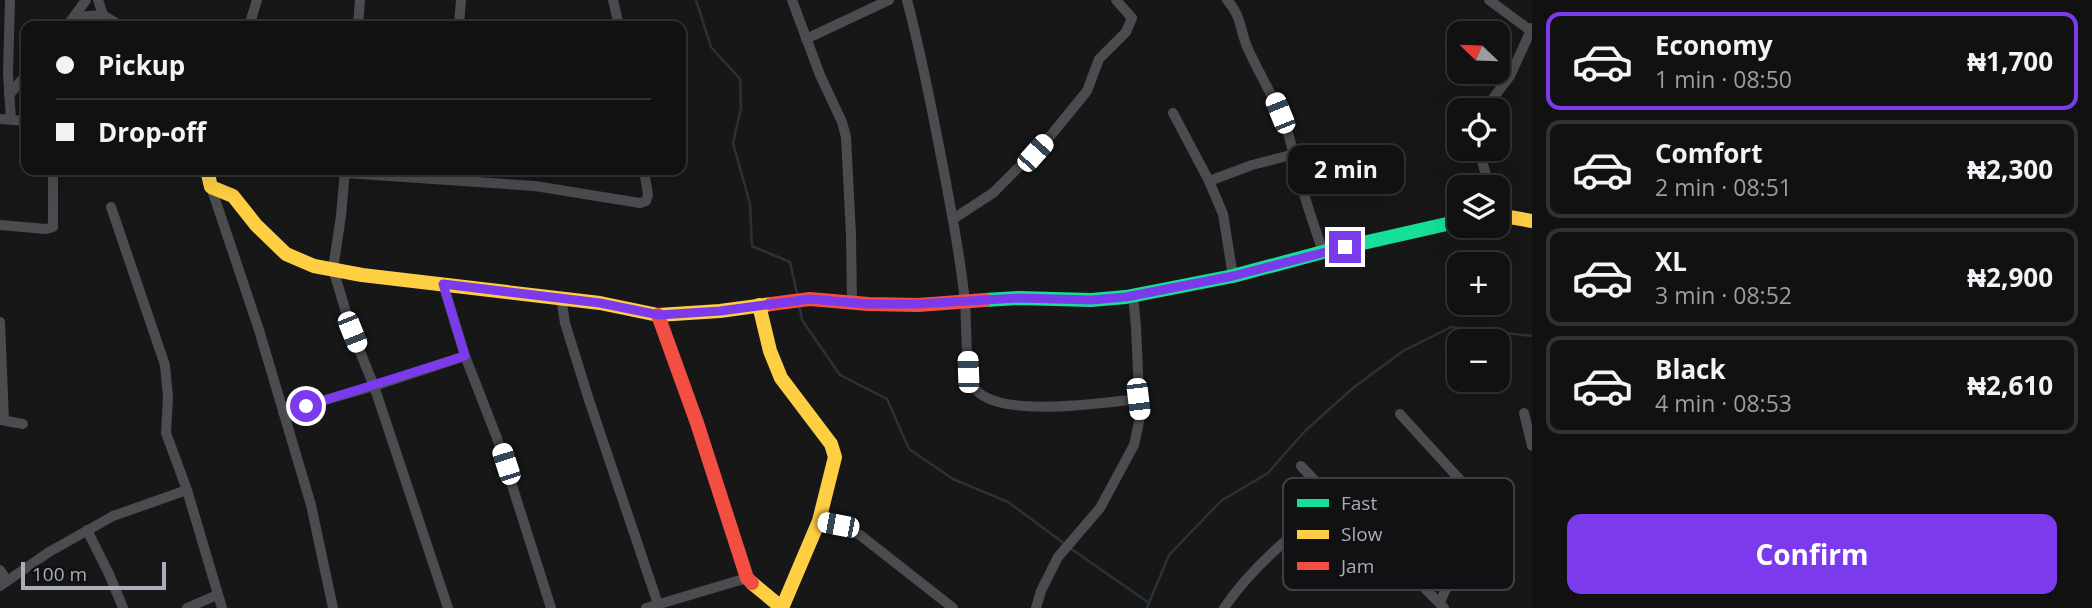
<!DOCTYPE html>
<html lang="en">
<head>
<meta charset="utf-8">
<style>
  body { margin:0; font-family:"Open Sans",sans-serif; background:#1a1a1a; color:#f1f3f6; height:100vh; display:flex; flex-direction:column; font-size:26px; white-space:nowrap }
  * { box-sizing:border-box; margin:0 }
  p { font-size:23px; color:#9c9d9f }
  .icon { flex:none; width:38px; height:38px; fill:none; stroke:currentColor; stroke-width:2; stroke-linecap:round; stroke-linejoin:round }
  .map { position:relative; flex:1; overflow:hidden }
  .panel { display:flex; flex-direction:column; background:#111; width:560px }
  .panel>* { flex:none }
  .hud { position:absolute; left:21px; top:21px; width:665px; height:154px; border-radius:14px; box-shadow:0 7px 28px #0002,0 0 0 2px #303131; display:grid; align-content:center; height:154px; padding:0 35px; background:#111 }
  .needle { width:46px; rotate:293deg }
  .fabs { position:absolute; left:1447px; top:21px; display:grid; gap:14px }
  .fabs a { display:grid; place-items:center; width:63px; height:63px; border-radius:14px; background:#111; box-shadow:0 7px 28px #0002,0 0 0 2px #303131; font-size:35px }
  .scale { position:absolute; left:21px; bottom:18px; width:145px; box-sizing:border-box; padding-left:7px; border:4px solid #a8adb8; border-top:0; font-size:19px; line-height:24px; white-space:nowrap; color:#a8adb8; -webkit-text-stroke:5px #111113; paint-order:stroke }
  .end { position:absolute; width:32px; height:32px; margin:-16px; border:9px solid #7c3aed; background:#fff; box-shadow:0 0 0 4px #fff }
  .from { border-radius:50% }
  .bubble { position:absolute; height:49px; border-radius:14px; background:#111; box-shadow:0 7px 28px #0002,0 0 0 2px #303131; font-size:23px; font-weight:700; line-height:49px; text-align:center }
  .car { position:absolute; width:21px; height:42px; margin:-21px -10px; border-radius:9px; box-shadow:0 0 5px 2px #0007; background:linear-gradient(#fff 24%,#345 0 40%,#fff 0 76%,#345 0 86%,#fff 0) }
  .hud b { display:flex; align-items:center; gap:24px; height:66px; font-size:26px }
  .hud b+b { border-top:2px solid #303131 }
  .hud i { width:18px; height:18px; background:#f1f3f6 }
  ul { padding:12px 0 0; list-style:none }
  li { display:flex; align-items:center; gap:21px; height:98px; margin:0 14px 10px; padding:0 21px; border:4px solid #303131; border-radius:14px }
  li div { flex:1 }
  li b { display:block; font-size:26px }
  li em { font-style:normal; font-weight:700 }
  li.current { border-color:#7c3aed }
  li>.icon { width:63px; height:63px; stroke-width:1.5 }
  .cta { display:flex; gap:14px; margin-top:auto; padding:14px 35px }
  .cta a { flex:1; height:80px; border-radius:14px; background:#7c3aed; color:#fff; font-size:28px; font-weight:700; line-height:80px; text-align:center }
  main { display:flex; flex:1; min-height:0 }
  .map>svg:first-child { display:block }
  .lines { fill:none; stroke-linecap:round; stroke-linejoin:round }
  .stream { stroke:#2a3239; stroke-width:2.5 }
  .street { stroke:#4b4c50; stroke-width:10 }
  .fast { stroke:#16e098; stroke-width:14 }
  .slow { stroke:#ffcf43; stroke-width:14 }
  .jam { stroke:#f24e42; stroke-width:14 }
  .route { stroke:#7c3aed; stroke-width:9 }
  .key { fill:#111113; stroke:#3e4045; stroke-width:2 }
  .key-label { font-size:19px; fill:#a8adb8 }
</style>
</head>
<body>
<main>
<div class="map">
<svg width="1532" height="608" viewBox="0 0 1532 608">
  <rect width="100%" height="100%" fill="#171717"/>
  <g class="lines">
    <g class="stream">
      <polyline points="696,0 711,47 740,79 741,108 733,143 750,204 752,246 790,262 797,294"/>
      <polyline points="799,304 802,320 840,375 887,399 909,449 953,479 1008,502 1065,544"/>
      <polyline points="1070,548 1149,603"/>
      <polyline points="1147,608 1169,555 1221,501 1268,473 1305,431 1353,388 1403,351 1451,327 1532,336"/>
    </g>
    <g class="street">
      <polyline points="10,0 8,74 11,119"/>
      <polyline points="98,0 103,15 121,26"/>
      <polyline points="613,0 619,26"/>
      <polyline points="792,0 820,75 842,122 846,137 851,235 852,303"/>
      <path d="M907 0C922 57 933 114 944 172 952 215 961 259 965 303 967 322 964 378 977 391 1004 418 1101 403 1138 399"/>
      <path d="M1227 0C1243 18 1239 29 1248 49 1260 75 1275 100 1286 127 1292 144 1295 162 1300 179 1306 204 1315 228 1323 252"/>
      <polyline points="1489,0 1531,31"/>
      <polyline points="75,17 103,15"/>
      <polyline points="67,26 86,0"/>
      <polyline points="249,26 257,0"/>
      <polyline points="358,26 360,0"/>
      <polyline points="459,26 461,0"/>
      <polyline points="806,39 889,0"/>
      <polyline points="9,95 26,75"/>
      <polyline points="1484,110 1510,76 1532,28"/>
      <polyline points="1173,113 1209,181 1223,214 1233,276"/>
      <polyline points="0,119 26,121"/>
      <polyline points="1479,149 1489,187"/>
      <polyline points="345,170 341,216 333,269 352,332 374,386 448,608"/>
      <polyline points="345,173 535,186 640,203 646,201 648,195 644,170"/>
      <polyline points="1209,181 1252,165 1295,154"/>
      <polyline points="211,187 259,330 311,505 333,608"/>
      <polyline points="111,207 165,365 168,397 166,433 187,490 222,608"/>
      <polyline points="953,219 993,193 1052,134 1087,91 1099,59 1126,32 1132,18 1116,0"/>
      <polyline points="0,225 46,229 53,227 53,170"/>
      <polyline points="443,284 465,356 497,438 551,608"/>
      <polyline points="561,297 565,323 589,400 658,604"/>
      <polyline points="0,322 4,419"/>
      <polyline points="283,412 374,386 465,356"/>
      <polyline points="1524,413 1532,446"/>
      <path d="M1400 414 1473 494 1481 507 1493 534 1491 538C1466 553 1451 576 1440 602"/>
      <polyline points="1,420 23,424"/>
      <polyline points="1301,466 1334,501 1361,523 1444,608"/>
      <polyline points="819,521 838,525 860,535 953,608"/>
      <polyline points="87,530 109,574 123,608"/>
      <polyline points="0,570 7,580"/>
      <polyline points="0,586 49,552 113,516 187,490"/>
      <polyline points="187,608 217,595"/>
      <polyline points="646,608 747,578"/>
      <polyline points="1036,608 1041,591 1058,557 1100,508 1134,445 1140,417 1136,327 1133,295"/>
      <path d="M1224 608C1253 565 1294 533 1334 501"/>
    </g>
    <polyline class="fast" points="985,300 1019,298 1091,300 1126,297 1233,276 1323,252 1460,221"/>
    <g class="slow">
      <polyline points="207,170 211,187 233,196 256,225 286,254 314,266 362,275 600,303 658,315 720,311 771,304"/>
      <polyline points="1498,215 1532,221"/>
      <polyline points="752,583 782,608 819,521 835,457 831,444 781,378 770,351 759,305"/>
    </g>
    <g class="jam">
      <polyline points="771,304 810,299 868,304 918,305 985,300"/>
      <polyline points="658,315 697,423 747,578 752,583"/>
    </g>
  </g>
  <g class="lines">
    <polyline class="route" points="306,406 465,356 443,284 600,303 659,315 720,311 810,299 868,304 918,304 1019,298 1091,300 1126,297 1233,276 1345,247"/>
  </g>
  <rect x="1283" y="478" width="231" height="112" rx="10" class="key"/>
  <rect x="1297" y="499" width="32" height="8" fill="#16e098"/>
  <rect x="1297" y="530" width="32" height="9" fill="#ffcf43"/>
  <rect x="1297" y="562" width="32" height="8" fill="#f24e42"/>
  <g class="key-label">
    <text x="1341" y="510">Fast</text>
    <text x="1341" y="541">Slow</text>
    <text x="1341" y="573">Jam</text>
  </g>
</svg>
<div class="fabs">
<a><svg class="needle" viewBox="-14 -14 28 28"><path d="M0-13l5 13h-10z" fill="#e53935"/><path d="M0 13l5-13h-10z" fill="#9c9d9f"/></svg></a>
<a><svg class="icon" aria-label="locate" viewBox="0 0 24 24"><circle cx="12" cy="12" r="6"/><path d="M12 2v4M12 18v4M2 12h4M18 12h4"/></svg></a>
<a><svg class="icon" aria-label="layers" viewBox="0 0 24 24"><path d="M12 4l9 5-9 5-9-5zM3 14l9 5 9-5"/></svg></a>
<a>+</a>
<a>−</a>
</div>
<div class="scale">100 m</div>
<i class="end from" style="left:306px;top:406px"></i>
<i class="end" style="left:1345px;top:247px"></i>
<div class="bubble" style="left:1288px;top:145px;width:116px">2 min</div>
<i class="car" style="left:1280px;top:113px;rotate:338deg"></i>
<i class="car" style="left:1035px;top:153px;rotate:42deg"></i>
<i class="car" style="left:352px;top:332px;rotate:158deg"></i>
<i class="car" style="left:968px;top:372px;rotate:358deg"></i>
<i class="car" style="left:1138px;top:399px;rotate:173deg"></i>
<i class="car" style="left:506px;top:464px;rotate:342deg"></i>
<i class="car" style="left:838px;top:525px;rotate:281deg"></i>
<div class="hud">
<b><i class="from"></i>Pickup</b>
<b><i></i>Drop-off</b>
</div>
</div>
<section class="panel">
<ul>
<li class="current"><svg class="icon" aria-label="car" viewBox="0 0 24 24"><path d="M5 17H2v-5l4-1 3-4h7l3 4 3 1v5h-3M9 17h6M6 11h13"/><circle cx="7" cy="17" r="2"/><circle cx="17" cy="17" r="2"/></svg><div><b>Economy</b><p>1 min · 08:50</p></div><em>₦1,700</em></li>
<li><svg class="icon" aria-label="car" viewBox="0 0 24 24"><path d="M5 17H2v-5l4-1 3-4h7l3 4 3 1v5h-3M9 17h6M6 11h13"/><circle cx="7" cy="17" r="2"/><circle cx="17" cy="17" r="2"/></svg><div><b>Comfort</b><p>2 min · 08:51</p></div><em>₦2,300</em></li>
<li><svg class="icon" aria-label="car" viewBox="0 0 24 24"><path d="M5 17H2v-5l4-1 3-4h7l3 4 3 1v5h-3M9 17h6M6 11h13"/><circle cx="7" cy="17" r="2"/><circle cx="17" cy="17" r="2"/></svg><div><b>XL</b><p>3 min · 08:52</p></div><em>₦2,900</em></li>
<li><svg class="icon" aria-label="car" viewBox="0 0 24 24"><path d="M5 17H2v-5l4-1 3-4h7l3 4 3 1v5h-3M9 17h6M6 11h13"/><circle cx="7" cy="17" r="2"/><circle cx="17" cy="17" r="2"/></svg><div><b>Black</b><p>4 min · 08:53</p></div><em>₦2,610</em></li>
</ul>
<div class="cta"><a>Confirm</a></div>
</section>
</main>
</body>
</html>
